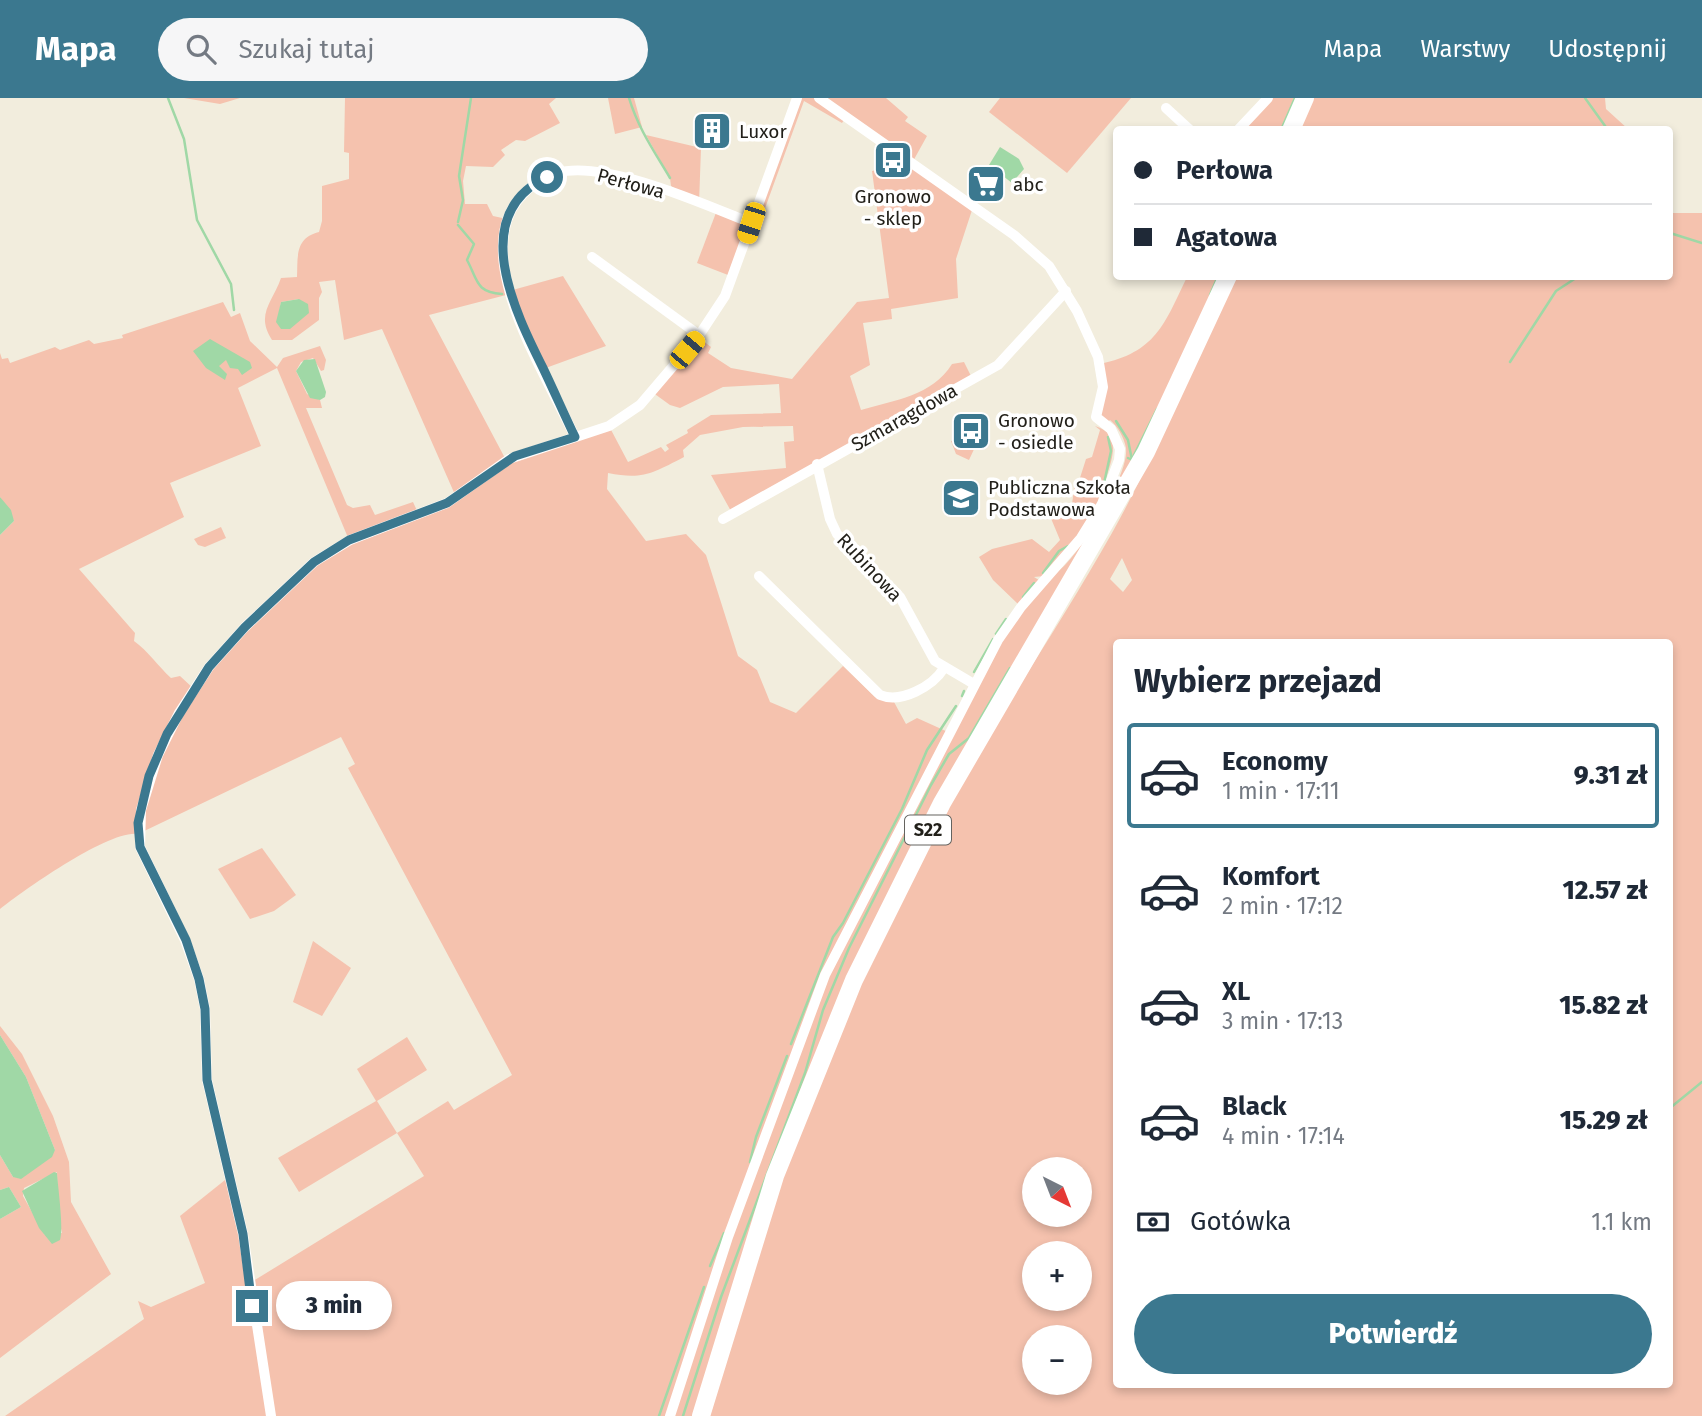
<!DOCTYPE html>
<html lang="pl">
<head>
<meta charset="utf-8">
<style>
  body { margin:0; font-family:"Fira Sans",sans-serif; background:#f6f6f7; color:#1f2937; height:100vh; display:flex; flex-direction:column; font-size:26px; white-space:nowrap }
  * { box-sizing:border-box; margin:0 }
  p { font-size:23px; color:#747a83 }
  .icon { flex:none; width:38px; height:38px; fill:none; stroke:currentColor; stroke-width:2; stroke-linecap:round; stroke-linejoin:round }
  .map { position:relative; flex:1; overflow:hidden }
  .sheet { position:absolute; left:1113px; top:541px; width:560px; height:749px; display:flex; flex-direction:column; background:#fff; border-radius:7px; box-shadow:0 4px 10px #0003 }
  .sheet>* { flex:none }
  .banner { position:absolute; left:1113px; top:28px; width:560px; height:154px; border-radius:7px; box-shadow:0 4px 10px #0003; display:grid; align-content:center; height:154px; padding:0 21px; background:#fff }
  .needle { width:46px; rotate:138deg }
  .buttons { position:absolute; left:1022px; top:1059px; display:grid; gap:14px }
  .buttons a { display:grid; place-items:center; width:70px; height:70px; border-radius:50%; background:#fff; box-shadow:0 4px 10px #0003; font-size:35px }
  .end { position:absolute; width:32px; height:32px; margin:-16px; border:9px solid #3b788f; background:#fff; box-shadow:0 0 0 4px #fff }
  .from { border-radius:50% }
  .bubble { position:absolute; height:49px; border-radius:24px; background:#fff; box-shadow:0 4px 10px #0003; font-size:23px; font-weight:800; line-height:49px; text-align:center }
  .car { position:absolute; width:21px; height:42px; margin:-21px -10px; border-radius:9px; box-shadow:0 0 5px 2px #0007; background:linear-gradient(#f5c518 24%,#345 0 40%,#f5c518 0 76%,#345 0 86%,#f5c518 0) }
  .banner b { display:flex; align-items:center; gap:24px; height:66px; font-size:26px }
  .banner b+b { border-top:2px solid #e0e1e3 }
  .banner i { width:18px; height:18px; background:#1f2937 }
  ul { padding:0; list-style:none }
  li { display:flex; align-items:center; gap:21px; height:105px; margin:0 14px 10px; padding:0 7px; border:4px solid transparent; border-radius:7px }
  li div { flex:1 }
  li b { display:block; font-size:26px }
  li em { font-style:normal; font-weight:800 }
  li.on { border-color:#3b788f }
  li>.icon { width:63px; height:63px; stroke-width:1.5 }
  h2 { padding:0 21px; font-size:32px; line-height:84px }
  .pay { display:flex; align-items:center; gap:18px; height:77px; padding:0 21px; font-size:26px }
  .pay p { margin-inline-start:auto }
  .primary-button { display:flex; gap:14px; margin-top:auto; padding:14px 21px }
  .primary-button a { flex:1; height:80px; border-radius:42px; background:#3b788f; color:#fff; font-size:28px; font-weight:800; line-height:80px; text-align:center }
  header { display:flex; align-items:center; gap:42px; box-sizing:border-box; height:98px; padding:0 35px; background:#3b788f; color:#fff }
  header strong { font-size:33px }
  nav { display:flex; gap:38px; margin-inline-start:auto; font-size:24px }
  .search { width:490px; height:63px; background:#f6f6f7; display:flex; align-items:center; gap:18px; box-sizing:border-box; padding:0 24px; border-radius:38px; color:#747a83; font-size:26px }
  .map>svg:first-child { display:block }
  .green { fill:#f5c2ae; fill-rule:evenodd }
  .water { fill:#a0d8a6 }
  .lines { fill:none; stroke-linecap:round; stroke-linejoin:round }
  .stream { stroke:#a0d8a6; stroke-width:2.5 }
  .minor { stroke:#fff; stroke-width:10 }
  .trunk { stroke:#fff; stroke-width:18 }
  .route { stroke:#3b788f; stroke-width:9 }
  .labels { text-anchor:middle; stroke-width:7; stroke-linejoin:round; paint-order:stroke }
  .shield { fill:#fff; stroke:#64635f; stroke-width:2 }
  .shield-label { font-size:18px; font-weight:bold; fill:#22201a }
  .poi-label { font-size:19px; fill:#22201a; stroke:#fff; text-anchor:start }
  .street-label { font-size:19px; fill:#22201a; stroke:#fff }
</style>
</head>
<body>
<header>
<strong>Mapa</strong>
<div class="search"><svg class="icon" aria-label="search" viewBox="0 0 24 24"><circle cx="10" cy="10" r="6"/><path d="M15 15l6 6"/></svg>Szukaj tutaj</div>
<nav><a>Mapa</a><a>Warstwy</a><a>Udostępnij</a></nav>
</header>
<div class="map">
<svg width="1702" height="1318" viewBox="0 0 1702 1318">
  <rect width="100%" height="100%" fill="#f2eddd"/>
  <g class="green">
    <polygon points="184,0 240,0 220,6"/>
    <path d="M345 0H556L549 6 560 25 525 43 516 42 501 52 505 57 493 69 466 68 463 83 465 106H487L493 118 507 121 509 193 563 178 606 248 543 271 510 196 429 217 506 362 609 328 628 364 661 349 665 354 669 351 666 347 688 335 687 332 711 317 781 315 779 286 723 289 680 310 670 307 652 294 698 239 711 249 708 255 731 270 792 281 857 204 889 200 872 73 896 68 902 59 846 19 842 25 804 3 764 113 756 110 797 0H886L908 19 905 23 927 38 912 65 973 109 956 161 958 200 891 211 892 221 863 225 870 267 850 278 861 312C895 302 932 298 952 266L964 264 973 282 732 415 711 377 786 370 784 344 794 343 793 328 743 329 700 337 683 352 684 359C653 375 643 382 608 375L607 391 646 443 686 436 706 457 738 558 757 572 770 604 796 615 843 568 875 599 894 604 906 626 917 620 948 634 1021 509 993 482 979 459 992 451 1032 441 1049 454 1060 442 1050 418 1054 413 1067 418 1071 413 1075 385 1079 383 1086 361 1092 359 1100 332 1095 328C1125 337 1110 367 1103 388 1099 398 1097 408 1092 418 1080 439 1059 459 1044 478L1034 479 1042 484C1050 479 1058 474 1064 468 1084 448 1129 377 1126 350 1124 339 1118 329 1110 322L1106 326 1096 319 1100 266C1156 254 1164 227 1187 179H1220L1126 377 869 836 694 1318H5L144 1221 138 1203 151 1209 205 1185 180 1118 230 1078 250 1185 424 1078 397 1035 299 1094 278 1060 376 1003 357 971 407 939 427 972 377 1003 397 1035 448 1003 454 1012 512 977 348 670 355 666 341 639 138 736C110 731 24 792 0 811V437L14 423 0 399V255L2 261 8 260 10 265 55 249 60 252 89 242 94 246 123 240 122 237 223 204 231 219 240 215 250 243 277 269 283 260 320 248 326 262 324 272 321 273 313 260 301 264 296 273 307 296 320 302 322 310H306L347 407 353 410 370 407 375 417 413 404 419 417 456 399 382 231 344 242 335 182 319 184 322 194 319 200V222L292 242H272C255 216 273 204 281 180L297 179C298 161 294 140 319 134L322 123V88L349 81V55L344 54ZM299 201 277 225 281 204ZM277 270 349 442 296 479 194 591 180 578 171 580C158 568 148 553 134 543L135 535 79 471 184 419 170 385 261 348 238 290Z"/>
    <polygon points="608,0 634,0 642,29 615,36"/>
    <polygon points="1000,0 1131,0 1067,75 989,14"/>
    <polygon points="1269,0 1297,0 1283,31 1243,32"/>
    <polygon points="1312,0 1605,0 1606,11 1628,31 1299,32"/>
    <polygon points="646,37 701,50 699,106 671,88 670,80"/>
    <polygon points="717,112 751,125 728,177 697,165"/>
    <path d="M1670 115H1702V1318H710C741 1213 771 1107 810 1005 844 914 888 827 932 740 985 635 1054 538 1112 435 1158 352 1195 265 1234 179L1670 178ZM1122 460 1132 482 1123 494 1110 481ZM1116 544H1670V1286H1116ZM1034 1071H1080V1116H1034ZM1034 1155H1080V1200H1034ZM1034 1239H1080V1284H1034Z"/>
    <polygon points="955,342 964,348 976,347 969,362 956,356 951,343"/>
    <polygon points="221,429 226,440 205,449 198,447 194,441"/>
    <polygon points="262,750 296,797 274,813 250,821 218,771"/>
    <polygon points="313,843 351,870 322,918 293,904"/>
    <path d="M0 928 22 956 53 1018 69 1064 71 1104 111 1176 0 1260V1121L21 1109 9 1089 0 1092V1057L13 1079 55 1052 26 979 0 937ZM57 1074 58 1117 62 1135 45 1137 23 1098 24 1090Z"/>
  </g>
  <g class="water">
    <polygon points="1000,49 1019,61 1024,71 1012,85 989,67"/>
    <polygon points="299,201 308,206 309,215 290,231 281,231 276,224 281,204"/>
    <polygon points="210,241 250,264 252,270 242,277 238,271 230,270 226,262 219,268 227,276 225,282 206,270 193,253"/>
    <polygon points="315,261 326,294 325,299 320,302 310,300 296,273 304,262"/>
    <polygon points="0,399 11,412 14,423 0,437"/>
    <polygon points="0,937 26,979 55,1052 52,1059 21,1081 13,1079 0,1057"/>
    <path d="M54 1074 57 1075C58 1090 64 1132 60 1142L52 1146 39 1130 22 1093Z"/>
    <polygon points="9,1089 21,1109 0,1121 0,1092"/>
  </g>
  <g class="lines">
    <g class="stream">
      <polyline points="168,0 184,41 197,122 231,186 234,212"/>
      <path d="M629 0C638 30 654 53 670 80"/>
      <polyline points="1585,0 1608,32"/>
      <polyline points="1281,32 1295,0"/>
      <polyline points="458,124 463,102 459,78 471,0"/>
      <path d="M458 127 474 146 467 162C478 182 475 194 502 196"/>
      <polyline points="1670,135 1702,145"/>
      <polyline points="1210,197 1218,178"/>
      <polyline points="1510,264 1556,193 1579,178"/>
      <polyline points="1116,323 1128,342 1132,362 1128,360"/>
      <polyline points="1132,361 1157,311"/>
      <polyline points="1103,390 1111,353 1108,339"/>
      <polyline points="1043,475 1059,453 1068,448"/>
      <polyline points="1023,499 1034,485"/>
      <polyline points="996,536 1006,521"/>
      <polyline points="974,574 993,541"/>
      <polyline points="962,598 964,593"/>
      <polyline points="791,946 833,839 843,825 902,711 927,652 956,608"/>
      <polyline points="1670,1010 1702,984"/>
      <polyline points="750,1064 756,1039 787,958"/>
      <polyline points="710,1168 724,1135"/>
      <polyline points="659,1318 704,1189"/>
      <polyline points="683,1318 721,1199 805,975 823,912 849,850 931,687 949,656 969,640 1010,570"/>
    </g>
    <g class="minor">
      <polyline points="1166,10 1190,32"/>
      <polyline points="1238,32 1268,0"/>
      <polyline points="592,159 699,237"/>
      <path d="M575 339C553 292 520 238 508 188 501 160 499 126 518 102 528 90 542 79 557 75 604 61 706 107 751 125"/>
      <polyline points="817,366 830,421 837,436 900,499 935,563 974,586"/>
      <polyline points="723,421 998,267 1066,193"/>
      <path d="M759 478 880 597C901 606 933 588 944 570"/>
      <polyline points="271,1318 243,1136 207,982 205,911 199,881 185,842 140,749 141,712 158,657 179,615 209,569 245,529 314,464 350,442 447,405 509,361 609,328 640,307 698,239 725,198 797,0"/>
      <polyline points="670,1318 728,1139 825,877 998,542 1021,509 1081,440 1102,406 1119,362 1120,351 1111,331 1096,319 1103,289 1098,259 1077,213 1049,168 1014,137 819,0"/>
    </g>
    <g class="trunk">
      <polyline points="1291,32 1305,0"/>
      <polyline points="701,1318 775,1078 854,882 942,705 1146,354 1228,178"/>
    </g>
  </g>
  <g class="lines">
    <path class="route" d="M252 1208 243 1136 207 982 205 911 199 881 186 842 140 749 138 725 149 678 167 636 209 569 245 529 314 464 349 442 447 405 515 358 575 339C564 316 554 293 543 270 515 214 467 117 547 79"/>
  </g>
  <defs>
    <g id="building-square" transform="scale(2.0125)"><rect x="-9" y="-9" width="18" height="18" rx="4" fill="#3b788f" stroke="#fff"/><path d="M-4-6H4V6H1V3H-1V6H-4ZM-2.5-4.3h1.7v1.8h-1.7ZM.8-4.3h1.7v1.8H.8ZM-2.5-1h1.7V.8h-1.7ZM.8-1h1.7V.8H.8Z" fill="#fff"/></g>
    <g id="bus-square" transform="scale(2.0125)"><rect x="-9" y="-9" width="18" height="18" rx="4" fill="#3b788f" stroke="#fff"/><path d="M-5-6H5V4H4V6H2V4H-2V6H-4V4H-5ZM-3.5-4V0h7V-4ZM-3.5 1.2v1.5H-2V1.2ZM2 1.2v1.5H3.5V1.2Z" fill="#fff"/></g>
    <g id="supermarket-square" transform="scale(2.0125)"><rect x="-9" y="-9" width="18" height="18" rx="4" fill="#3b788f" stroke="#fff"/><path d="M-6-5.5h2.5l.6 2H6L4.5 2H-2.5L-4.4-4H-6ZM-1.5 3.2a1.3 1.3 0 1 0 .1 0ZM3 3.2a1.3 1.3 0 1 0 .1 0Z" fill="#fff"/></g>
    <g id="school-square" transform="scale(2.0125)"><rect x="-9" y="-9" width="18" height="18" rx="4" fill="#3b788f" stroke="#fff"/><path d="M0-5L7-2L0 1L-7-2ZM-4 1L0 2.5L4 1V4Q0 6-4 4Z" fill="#fff"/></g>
  </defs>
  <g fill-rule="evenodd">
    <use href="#building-square" x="712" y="33"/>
    <use href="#bus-square" x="893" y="62"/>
    <use href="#supermarket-square" x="986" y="86"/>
    <use href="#bus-square" x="971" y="333"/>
    <use href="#school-square" x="961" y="400"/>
  </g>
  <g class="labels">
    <rect class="shield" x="905" y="717.5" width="46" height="29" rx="5"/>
    <g class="shield-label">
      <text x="928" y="738">S22</text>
    </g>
    <g class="poi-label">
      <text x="739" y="40">Luxor</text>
      <text x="1013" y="93">abc</text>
      <text x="893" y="105" text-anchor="middle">Gronowo<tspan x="893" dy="22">- sklep</tspan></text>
      <text x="998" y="329">Gronowo<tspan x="998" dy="22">- osiedle</tspan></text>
      <text x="988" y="396">Publiczna Szkoła<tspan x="988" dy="22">Podstawowa</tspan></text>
    </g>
    <g class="street-label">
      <text transform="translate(631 85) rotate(15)" y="7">Perłowa</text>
      <text transform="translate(904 319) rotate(-29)" y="7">Szmaragdowa</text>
      <text transform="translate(870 469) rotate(47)" y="7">Rubinowa</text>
    </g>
  </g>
</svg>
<div class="buttons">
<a><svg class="needle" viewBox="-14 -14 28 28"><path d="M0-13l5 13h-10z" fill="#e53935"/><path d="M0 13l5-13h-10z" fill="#747a83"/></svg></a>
<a>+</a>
<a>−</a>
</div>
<i class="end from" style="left:547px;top:79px"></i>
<i class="end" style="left:252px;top:1208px"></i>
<div class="bubble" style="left:276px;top:1183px;width:116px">3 min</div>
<i class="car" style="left:751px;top:125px;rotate:198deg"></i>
<i class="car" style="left:687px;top:252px;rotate:40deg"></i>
<div class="banner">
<b><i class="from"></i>Perłowa</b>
<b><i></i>Agatowa</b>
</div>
<section class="sheet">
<h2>Wybierz przejazd</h2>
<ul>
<li class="on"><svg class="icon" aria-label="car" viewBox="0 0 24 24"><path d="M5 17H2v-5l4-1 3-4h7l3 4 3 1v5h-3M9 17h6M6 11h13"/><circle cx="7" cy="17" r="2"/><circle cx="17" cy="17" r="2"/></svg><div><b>Economy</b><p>1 min · 17:11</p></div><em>9.31 zł</em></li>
<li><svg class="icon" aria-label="car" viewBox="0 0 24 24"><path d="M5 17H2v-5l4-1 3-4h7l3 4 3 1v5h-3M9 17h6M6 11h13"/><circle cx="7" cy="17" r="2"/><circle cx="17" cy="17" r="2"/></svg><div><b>Komfort</b><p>2 min · 17:12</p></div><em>12.57 zł</em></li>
<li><svg class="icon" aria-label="car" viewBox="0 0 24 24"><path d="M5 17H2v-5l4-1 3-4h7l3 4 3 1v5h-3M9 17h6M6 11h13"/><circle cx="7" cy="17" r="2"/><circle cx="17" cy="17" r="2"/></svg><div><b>XL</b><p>3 min · 17:13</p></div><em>15.82 zł</em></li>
<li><svg class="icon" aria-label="car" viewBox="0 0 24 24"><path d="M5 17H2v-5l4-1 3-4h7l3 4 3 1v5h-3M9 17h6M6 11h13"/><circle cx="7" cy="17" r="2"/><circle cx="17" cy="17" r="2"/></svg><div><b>Black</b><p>4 min · 17:14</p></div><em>15.29 zł</em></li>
</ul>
<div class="pay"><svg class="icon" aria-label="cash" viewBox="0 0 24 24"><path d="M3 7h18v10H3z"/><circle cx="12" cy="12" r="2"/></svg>Gotówka<p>1.1 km</p></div>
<div class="primary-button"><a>Potwierdź</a></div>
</section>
</div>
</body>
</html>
